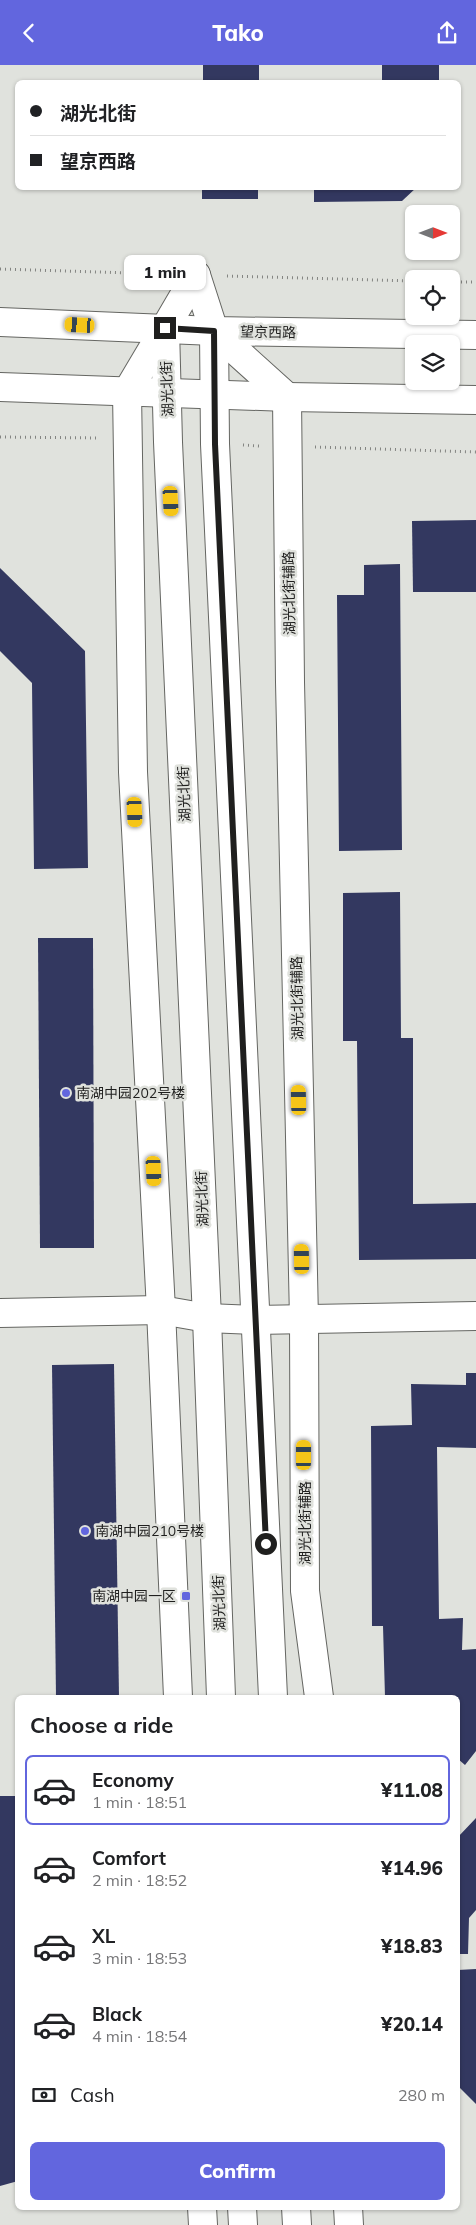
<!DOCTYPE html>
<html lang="en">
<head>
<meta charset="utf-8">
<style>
  body { margin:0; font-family:Mulish,"Noto Sans SC",sans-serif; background:#f2f2f2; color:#202124; height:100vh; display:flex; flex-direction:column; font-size:19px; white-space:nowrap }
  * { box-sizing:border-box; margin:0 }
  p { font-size:16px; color:#757577 }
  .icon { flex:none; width:28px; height:28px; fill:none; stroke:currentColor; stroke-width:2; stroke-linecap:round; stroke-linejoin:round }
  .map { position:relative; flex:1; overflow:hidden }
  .side { position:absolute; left:15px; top:1630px; width:445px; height:515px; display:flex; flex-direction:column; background:#fff; border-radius:8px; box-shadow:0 1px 4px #0004 }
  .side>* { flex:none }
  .top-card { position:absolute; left:15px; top:15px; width:446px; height:110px; border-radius:8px; box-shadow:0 1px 4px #0004; display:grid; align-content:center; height:110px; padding:0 15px; background:#fff }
  .needle { width:32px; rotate:90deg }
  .tools { position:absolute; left:405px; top:140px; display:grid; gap:10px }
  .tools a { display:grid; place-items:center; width:55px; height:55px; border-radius:8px; background:#fff; box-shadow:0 1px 4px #0004; font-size:25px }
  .end { position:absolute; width:22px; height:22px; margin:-11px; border:6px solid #1f1f1e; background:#fff; box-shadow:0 0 0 2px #fff }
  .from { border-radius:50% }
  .bubble { position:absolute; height:35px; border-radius:8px; background:#fff; box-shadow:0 1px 4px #0004; font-size:16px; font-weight:800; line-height:35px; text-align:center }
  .car { position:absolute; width:15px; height:30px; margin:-15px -8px; border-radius:6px; box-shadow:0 0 4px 1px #0007; background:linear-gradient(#f5c518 24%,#345 0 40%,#f5c518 0 76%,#345 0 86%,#f5c518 0) }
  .top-card b { display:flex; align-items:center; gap:18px; height:48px; font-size:19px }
  .top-card b+b { border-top:1px solid #e0e0e0 }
  .top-card i { width:12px; height:12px; background:#202124 }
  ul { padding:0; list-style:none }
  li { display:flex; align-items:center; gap:15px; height:70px; margin:0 10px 8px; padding:0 5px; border:2px solid transparent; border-radius:8px }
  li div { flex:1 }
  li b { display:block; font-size:19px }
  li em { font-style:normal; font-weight:800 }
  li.active { border-color:#6266de }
  li>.icon { width:45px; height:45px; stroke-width:1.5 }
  h2 { padding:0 15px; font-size:22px; line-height:60px }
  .pay { display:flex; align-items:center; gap:12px; height:55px; padding:0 15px; font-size:19px }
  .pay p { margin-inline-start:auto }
  .button { display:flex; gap:10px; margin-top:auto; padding:10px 15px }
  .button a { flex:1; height:58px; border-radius:8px; background:#6266de; color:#fff; font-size:20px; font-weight:800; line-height:58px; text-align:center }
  header { display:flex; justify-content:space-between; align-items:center; height:65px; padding:0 15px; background:#6266de; color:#fff; font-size:22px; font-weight:800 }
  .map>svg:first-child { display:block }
  .building { fill:#333860 }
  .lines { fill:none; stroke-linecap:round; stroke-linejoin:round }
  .minor-casing { stroke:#656662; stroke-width:30 }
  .tertiary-casing { stroke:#656662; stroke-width:30 }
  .primary-casing { stroke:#656662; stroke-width:30 }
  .path { stroke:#838481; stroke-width:3; stroke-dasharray:1 4; stroke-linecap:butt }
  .minor { stroke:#fff; stroke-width:28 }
  .tertiary { stroke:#fff; stroke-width:28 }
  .primary { stroke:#fff; stroke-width:28 }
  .route { stroke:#1f1f1e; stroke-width:6 }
  .poi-dot { fill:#6266de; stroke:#e0e2dd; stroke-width:2 }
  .labels { text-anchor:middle; stroke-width:5; stroke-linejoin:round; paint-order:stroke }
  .street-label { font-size:14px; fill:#1f1f1e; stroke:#e0e2dd }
  .poi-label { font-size:14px; fill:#1f1f1e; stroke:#e0e2dd; text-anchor:start }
</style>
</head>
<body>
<header><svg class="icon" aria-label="back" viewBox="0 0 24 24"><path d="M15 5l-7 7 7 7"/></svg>Tako<svg class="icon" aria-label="share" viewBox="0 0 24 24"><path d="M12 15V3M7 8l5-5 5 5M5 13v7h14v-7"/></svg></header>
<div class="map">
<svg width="476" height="2160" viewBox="0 0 476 2160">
  <rect width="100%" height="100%" fill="#e0e2dd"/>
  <g class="building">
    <rect x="203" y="0" width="56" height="18"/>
    <rect x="382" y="0" width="57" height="18"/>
    <rect x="202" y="122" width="56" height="12"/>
    <polygon points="314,122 417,122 402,136 314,137"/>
    <polygon points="476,455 476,527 413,527 412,456"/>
    <polygon points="400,499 402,785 339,786 337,530 364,530 364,500"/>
    <polygon points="0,503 85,586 88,803 34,804 32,618 0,586"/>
    <polygon points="400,827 401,973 413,973 413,1139 476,1138 476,1194 359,1195 357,976 343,976 343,828"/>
    <polygon points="38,873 93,873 94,1183 40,1183"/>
    <polygon points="114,1299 119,1632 56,1632 52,1300"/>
    <polygon points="466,1308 476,1308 476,1383 437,1382 439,1554 463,1553 462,1585 476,1584 476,1686 465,1700 458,1694 458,1632 385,1632 383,1561 372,1561 371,1361 412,1360 411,1319 466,1320"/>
    <polygon points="0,1731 18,1731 18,2116 0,2121"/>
    <polygon points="476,1753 476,1845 469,1853 468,1889 458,1889 458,1772"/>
    <polygon points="476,1904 476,2039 458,2021 458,1905"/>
  </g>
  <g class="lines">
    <g class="minor-casing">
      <g id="minor">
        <polyline points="165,263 127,327 133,707 161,1245 178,1632"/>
        <polyline points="214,266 287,332 290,617 304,1254 305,1526 319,1632"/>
        <polyline points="0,1248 161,1245 207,1253 255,1255 476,1251"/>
        <polyline points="202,2142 203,2160"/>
        <polyline points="348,2142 349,2160"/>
      </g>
    </g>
    <g class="tertiary-casing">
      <g id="tertiary">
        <polyline points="196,210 165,263 168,377 207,1253 221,1632"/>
        <polyline points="196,210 214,266 215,379 273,1632"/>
        <polyline points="242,2142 243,2160"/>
        <polyline points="296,2142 297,2160"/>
      </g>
    </g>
    <g class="primary-casing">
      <g id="primary">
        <polyline points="0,257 214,266 476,270"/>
        <polyline points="0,322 287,332 476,335"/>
      </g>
    </g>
    <g class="path">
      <polyline points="0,204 163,209"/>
      <polyline points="227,211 414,216"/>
      <polyline points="451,217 476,217"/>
      <polyline points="0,372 99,373"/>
      <polyline points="243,380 259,381"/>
      <polyline points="315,382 476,387"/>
    </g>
    <use href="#minor" class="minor"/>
    <use href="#tertiary" class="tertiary"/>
    <use href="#primary" class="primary"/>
  </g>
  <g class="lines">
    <polyline class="route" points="165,263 214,266 215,379 266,1479"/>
  </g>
  <g class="poi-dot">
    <circle cx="66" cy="1028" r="5"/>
    <circle cx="85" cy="1466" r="5"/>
    <rect x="181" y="1526" width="10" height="10" rx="2.5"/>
  </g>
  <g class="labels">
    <g class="street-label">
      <text transform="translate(268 267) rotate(1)" y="5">望京西路</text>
      <text transform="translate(167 324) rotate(-92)" y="5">湖光北街</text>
      <text transform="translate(289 528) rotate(-91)" y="5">湖光北街辅路</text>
      <text transform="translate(184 729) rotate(-92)" y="5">湖光北街</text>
      <text transform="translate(297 933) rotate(-91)" y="5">湖光北街辅路</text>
      <text transform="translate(202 1134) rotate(-92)" y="5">湖光北街</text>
      <text transform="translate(305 1458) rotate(-90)" y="5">湖光北街辅路</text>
      <text transform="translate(219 1538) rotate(-92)" y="5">湖光北街</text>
    </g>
    <g class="poi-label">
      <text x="76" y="1033">南湖中园202号楼</text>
      <text x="95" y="1471">南湖中园210号楼</text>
      <text x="176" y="1536" text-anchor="end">南湖中园一区</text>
    </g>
  </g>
</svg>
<div class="tools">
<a><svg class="needle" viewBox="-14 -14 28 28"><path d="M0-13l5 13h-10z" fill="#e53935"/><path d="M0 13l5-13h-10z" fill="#757577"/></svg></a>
<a><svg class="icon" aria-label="locate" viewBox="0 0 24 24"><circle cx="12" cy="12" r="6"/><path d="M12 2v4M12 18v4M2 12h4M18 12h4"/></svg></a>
<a><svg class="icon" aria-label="layers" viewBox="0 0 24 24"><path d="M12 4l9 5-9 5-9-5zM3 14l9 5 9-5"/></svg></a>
</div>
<i class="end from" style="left:266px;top:1479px"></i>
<i class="end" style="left:165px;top:263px"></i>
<div class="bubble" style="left:124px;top:190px;width:82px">1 min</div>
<i class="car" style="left:80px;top:260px;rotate:273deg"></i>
<i class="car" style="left:171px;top:436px;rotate:177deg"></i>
<i class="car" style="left:135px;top:747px;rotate:177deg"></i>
<i class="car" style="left:299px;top:1035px;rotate:359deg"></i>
<i class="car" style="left:154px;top:1106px;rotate:177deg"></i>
<i class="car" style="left:302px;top:1194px;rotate:359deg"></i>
<i class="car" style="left:304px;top:1390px;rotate:0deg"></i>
<div class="top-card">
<b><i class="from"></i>湖光北街</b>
<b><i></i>望京西路</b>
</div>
<section class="side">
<h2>Choose a ride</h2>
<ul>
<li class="active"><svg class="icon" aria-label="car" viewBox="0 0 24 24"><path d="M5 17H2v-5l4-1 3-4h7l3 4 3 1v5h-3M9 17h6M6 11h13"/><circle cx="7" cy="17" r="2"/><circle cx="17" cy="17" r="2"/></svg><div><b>Economy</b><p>1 min · 18:51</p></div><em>¥11.08</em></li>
<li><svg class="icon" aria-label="car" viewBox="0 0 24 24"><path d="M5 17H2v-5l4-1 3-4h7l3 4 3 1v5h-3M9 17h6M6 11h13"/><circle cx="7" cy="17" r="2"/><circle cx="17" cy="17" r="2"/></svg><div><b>Comfort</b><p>2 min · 18:52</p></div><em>¥14.96</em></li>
<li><svg class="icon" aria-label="car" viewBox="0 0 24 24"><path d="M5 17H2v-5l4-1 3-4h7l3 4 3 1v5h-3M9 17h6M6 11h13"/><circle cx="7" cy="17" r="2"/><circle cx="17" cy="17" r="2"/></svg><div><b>XL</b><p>3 min · 18:53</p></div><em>¥18.83</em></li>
<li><svg class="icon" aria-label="car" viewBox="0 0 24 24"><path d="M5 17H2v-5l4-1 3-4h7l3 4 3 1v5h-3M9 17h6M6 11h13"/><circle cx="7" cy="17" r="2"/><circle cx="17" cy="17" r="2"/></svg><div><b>Black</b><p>4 min · 18:54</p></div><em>¥20.14</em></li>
</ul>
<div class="pay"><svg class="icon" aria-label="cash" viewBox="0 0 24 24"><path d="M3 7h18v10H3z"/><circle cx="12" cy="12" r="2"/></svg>Cash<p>280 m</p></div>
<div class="button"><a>Confirm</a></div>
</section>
</div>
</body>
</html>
